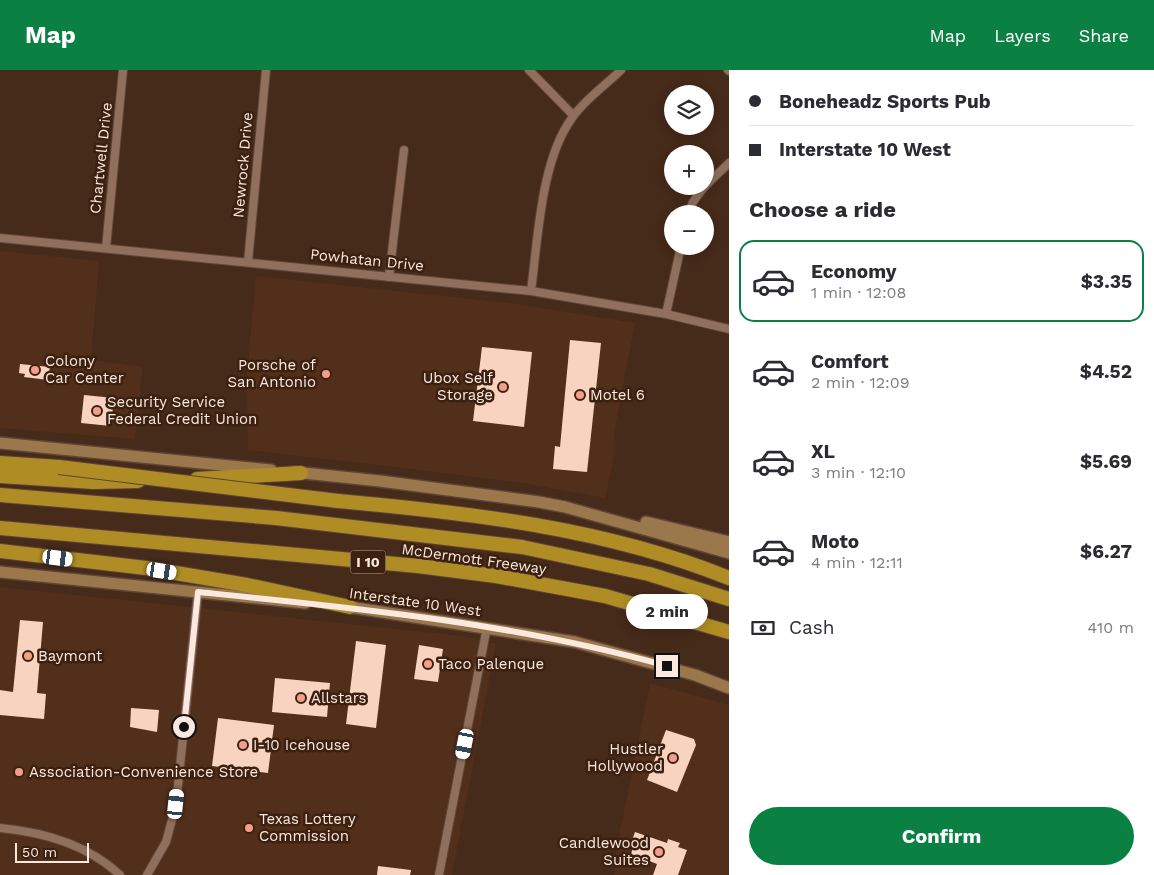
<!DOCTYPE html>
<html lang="en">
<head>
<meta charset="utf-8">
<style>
  body { margin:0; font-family:"Work Sans",sans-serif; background:#f2f2f3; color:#2b2b33; height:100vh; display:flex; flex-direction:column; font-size:19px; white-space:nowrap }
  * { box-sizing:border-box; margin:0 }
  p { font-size:16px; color:#7c7c81 }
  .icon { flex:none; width:28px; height:28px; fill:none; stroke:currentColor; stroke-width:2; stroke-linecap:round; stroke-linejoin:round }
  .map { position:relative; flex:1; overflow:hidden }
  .drawer { display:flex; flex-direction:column; background:#fff; width:425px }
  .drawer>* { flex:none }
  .guide { display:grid; align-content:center; height:110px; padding:0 20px; background:#fff }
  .tools { position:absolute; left:664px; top:15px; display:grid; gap:10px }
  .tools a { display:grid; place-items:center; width:50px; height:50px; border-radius:50%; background:#fff; box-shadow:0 2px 12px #0003; font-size:25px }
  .scale { position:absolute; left:15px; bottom:12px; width:74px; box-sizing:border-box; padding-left:5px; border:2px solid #fbe8de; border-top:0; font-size:14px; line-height:18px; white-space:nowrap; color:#fbe8de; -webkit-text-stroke:4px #3c2010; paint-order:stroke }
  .end { position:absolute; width:22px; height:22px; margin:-11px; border:6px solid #fbe8de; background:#111; box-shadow:0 0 0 2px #111 }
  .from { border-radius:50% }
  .bubble { position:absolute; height:35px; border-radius:18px; background:#fff; box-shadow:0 2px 12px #0003; font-size:16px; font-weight:700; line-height:35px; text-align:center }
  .car { position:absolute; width:15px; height:30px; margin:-15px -8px; border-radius:6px; box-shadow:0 0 4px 1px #0007; background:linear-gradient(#fff 24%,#345 0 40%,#fff 0 76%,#345 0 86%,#fff 0) }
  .guide b { display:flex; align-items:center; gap:18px; height:48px; font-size:19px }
  .guide b+b { border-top:1px solid #e1e1e2 }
  .guide i { width:12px; height:12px; background:#2b2b33 }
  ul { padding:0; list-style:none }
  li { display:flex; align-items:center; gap:15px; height:82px; margin:0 10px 8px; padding:0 10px; border:2px solid transparent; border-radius:15px }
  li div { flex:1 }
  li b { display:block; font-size:19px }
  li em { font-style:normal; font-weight:700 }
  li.selected { border-color:#0b8043 }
  li>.icon { width:45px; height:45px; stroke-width:1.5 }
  h2 { padding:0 20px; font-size:22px; line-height:60px }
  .pay { display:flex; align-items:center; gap:12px; height:55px; padding:0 20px; font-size:19px }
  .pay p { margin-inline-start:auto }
  .cta { display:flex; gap:10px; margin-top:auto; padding:10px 20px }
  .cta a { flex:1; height:58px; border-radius:30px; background:#0b8043; color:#fff; font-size:20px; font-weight:700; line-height:58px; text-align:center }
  header { display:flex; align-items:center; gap:30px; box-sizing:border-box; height:70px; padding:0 25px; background:#0b8043; color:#fff }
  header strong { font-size:24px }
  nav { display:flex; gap:28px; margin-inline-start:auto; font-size:18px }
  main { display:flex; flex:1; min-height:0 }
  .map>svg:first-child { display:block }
  .built { fill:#522f1b }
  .building { fill:#f8d3bf }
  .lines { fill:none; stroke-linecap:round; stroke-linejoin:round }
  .street-casing { stroke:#5e4538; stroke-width:10 }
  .secondary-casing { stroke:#5e4538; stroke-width:14 }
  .highway-casing { stroke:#5e4538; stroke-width:16 }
  .street { stroke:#906f5d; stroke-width:8 }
  .secondary { stroke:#9a784c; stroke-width:11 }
  .highway { stroke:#b08d24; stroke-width:14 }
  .highway-bridge-casing { stroke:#5e4538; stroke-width:16; stroke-linecap:butt }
  .highway-bridge { stroke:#b08d24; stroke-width:14 }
  .route { stroke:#fbe8de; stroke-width:6 }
  .poi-dot { fill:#f49d8b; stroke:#3c2010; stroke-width:2 }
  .labels { text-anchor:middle; stroke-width:5; stroke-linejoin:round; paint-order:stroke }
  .shield { fill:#3c2010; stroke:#c2aca0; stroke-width:1 }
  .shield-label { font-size:14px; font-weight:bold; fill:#fbe8de }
  .street-label { font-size:15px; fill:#fbe8de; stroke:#3c2010 }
  .poi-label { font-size:15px; fill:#fbe8de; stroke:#3c2010; text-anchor:start }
</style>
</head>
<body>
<header>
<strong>Map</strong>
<nav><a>Map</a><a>Layers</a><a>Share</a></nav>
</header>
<main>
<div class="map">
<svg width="729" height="805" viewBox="0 0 729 805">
  <rect width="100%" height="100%" fill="#462a1a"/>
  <g class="built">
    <polygon points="0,181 99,191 91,290 143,297 135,369 0,358"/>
    <polygon points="256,206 516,234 635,253 614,363 615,383 605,428 529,414 429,401 248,380 247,304"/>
    <polygon points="0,517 463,566 496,574 452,805 0,805"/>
    <polygon points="650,613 729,635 729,805 614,805 617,776"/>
  </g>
  <g class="building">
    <polygon points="570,270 601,273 587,402 553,399 555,376 560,377"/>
    <polygon points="482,277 532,282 524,357 473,351"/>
    <polygon points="20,294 50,297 48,310 24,307 25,304 19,303"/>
    <polygon points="84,325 114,328 111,356 81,353"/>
    <polygon points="20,550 43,552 37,623 46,624 44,649 0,645 0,620 13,622"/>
    <polygon points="356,571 386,575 376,658 346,654"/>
    <polygon points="419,575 443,579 438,612 414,609"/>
    <polygon points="275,608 330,613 327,647 272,642"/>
    <polygon points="131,638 159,640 157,662 130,657"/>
    <polygon points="218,648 274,655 268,703 212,696"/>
    <polygon points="666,660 694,669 696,675 677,722 647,710"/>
    <polygon points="635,762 667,773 668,769 680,773 678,777 687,780 678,805 653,805 657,794 631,784 634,774 631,773"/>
    <polygon points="378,796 411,800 410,805 377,805"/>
  </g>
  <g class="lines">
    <g class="street-casing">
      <g id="street">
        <polyline points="529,0 573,45"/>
        <polyline points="728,0 729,1"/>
        <path d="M688 144C694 123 714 108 729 93"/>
        <polyline points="0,168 531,221 666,244 729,259"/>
        <polyline points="106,178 123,0"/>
        <polyline points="248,192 266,0"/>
        <polyline points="389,207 404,80"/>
        <path d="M531 221C538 168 541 90 572 48 584 30 606 15 621 0"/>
        <polyline points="666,244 681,176"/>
        <path d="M0 758C43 762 88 775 120 805"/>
        <polyline points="147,805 166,772 176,735 198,522"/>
        <polyline points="439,805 487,557"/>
      </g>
    </g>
    <g class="secondary-casing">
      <g id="secondary">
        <polyline points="0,373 271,400"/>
        <polyline points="294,402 380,411 539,432 565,437 729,483"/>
        <polyline points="646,452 729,472"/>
        <polyline points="0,502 305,533"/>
        <polyline points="343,536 575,572 695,605 729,618"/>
      </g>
    </g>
    <g class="highway-casing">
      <g id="highway">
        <polyline points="0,393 59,397"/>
        <polyline points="0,406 93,412 138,411"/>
        <polyline points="197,409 301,403"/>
        <polyline points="0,425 276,448 522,477 649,504 729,529"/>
        <path d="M338 431C470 443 605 458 729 508"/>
        <polyline points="0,458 418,496 496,506 605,526 729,562"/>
        <polyline points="0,481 146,498 247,515 350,537"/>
      </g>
    </g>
    <use href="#street" class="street"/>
    <use href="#secondary" class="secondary"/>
    <use href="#highway" class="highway"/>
    <g class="highway-bridge-casing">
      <polyline id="highway-bridge" points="59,397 338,431"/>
    </g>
    <use href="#highway-bridge" class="highway-bridge"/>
  </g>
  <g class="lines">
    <path class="route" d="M184 657 198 522C356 538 514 553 667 596"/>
  </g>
  <g class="poi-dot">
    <circle cx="35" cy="300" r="5"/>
    <circle cx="326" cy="304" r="5"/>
    <circle cx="503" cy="317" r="5"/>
    <circle cx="580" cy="325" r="5"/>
    <circle cx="97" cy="341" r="5"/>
    <circle cx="28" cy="586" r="5"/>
    <circle cx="428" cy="594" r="5"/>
    <circle cx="301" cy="628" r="5"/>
    <circle cx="243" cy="675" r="5"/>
    <circle cx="673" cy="688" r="5"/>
    <circle cx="19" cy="702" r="5"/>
    <circle cx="249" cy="758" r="5"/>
    <circle cx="659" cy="782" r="5"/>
  </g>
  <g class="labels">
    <rect class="shield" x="350.5" y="480.5" width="35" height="23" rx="4"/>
    <g class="shield-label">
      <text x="368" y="497">I 10</text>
    </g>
    <g class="street-label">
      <text transform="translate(101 88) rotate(-84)" y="5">Chartwell Drive</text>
      <text transform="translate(243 95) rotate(-85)" y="5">Newrock Drive</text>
      <text transform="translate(367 190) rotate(6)" y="5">Powhatan Drive</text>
      <text transform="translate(474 489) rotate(8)" y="5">McDermott Freeway</text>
      <text transform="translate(415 532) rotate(8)" y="5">Interstate 10 West</text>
    </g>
    <g class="poi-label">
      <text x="45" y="296">Colony<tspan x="45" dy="17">Car Center</tspan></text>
      <text x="316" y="300" text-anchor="end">Porsche of<tspan x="316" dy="17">San Antonio</tspan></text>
      <text x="493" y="313" text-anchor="end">Ubox Self<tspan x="493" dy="17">Storage</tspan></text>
      <text x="590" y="330">Motel 6</text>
      <text x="107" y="337">Security Service<tspan x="107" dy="17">Federal Credit Union</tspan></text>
      <text x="38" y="591">Baymont</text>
      <text x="438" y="599">Taco Palenque</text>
      <text x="311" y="633">Allstars</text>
      <text x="253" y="680">I-10 Icehouse</text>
      <text x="663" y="684" text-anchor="end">Hustler<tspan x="663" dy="17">Hollywood</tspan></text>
      <text x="29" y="707">Association-Convenience Store</text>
      <text x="259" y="754">Texas Lottery<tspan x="259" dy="17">Commission</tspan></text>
      <text x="649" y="778" text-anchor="end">Candlewood<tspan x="649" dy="17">Suites</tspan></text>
    </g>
  </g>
</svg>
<div class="tools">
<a><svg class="icon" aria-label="layers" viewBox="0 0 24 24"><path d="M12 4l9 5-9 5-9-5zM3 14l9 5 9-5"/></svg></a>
<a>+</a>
<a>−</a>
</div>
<div class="scale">50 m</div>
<i class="end from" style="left:184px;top:657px"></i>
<i class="end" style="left:667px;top:596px"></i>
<div class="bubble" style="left:626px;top:524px;width:82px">2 min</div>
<i class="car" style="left:58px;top:488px;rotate:97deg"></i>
<i class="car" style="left:162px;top:501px;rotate:99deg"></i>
<i class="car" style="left:465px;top:674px;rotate:191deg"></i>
<i class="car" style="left:176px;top:734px;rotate:6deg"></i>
</div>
<section class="drawer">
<div class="guide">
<b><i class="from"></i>Boneheadz Sports Pub</b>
<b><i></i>Interstate 10 West</b>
</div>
<h2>Choose a ride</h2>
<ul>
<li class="selected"><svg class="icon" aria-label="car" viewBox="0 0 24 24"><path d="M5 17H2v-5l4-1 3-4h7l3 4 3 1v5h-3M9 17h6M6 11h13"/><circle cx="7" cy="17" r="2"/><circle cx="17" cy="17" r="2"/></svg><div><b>Economy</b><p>1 min · 12:08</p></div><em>$3.35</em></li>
<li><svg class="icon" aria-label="car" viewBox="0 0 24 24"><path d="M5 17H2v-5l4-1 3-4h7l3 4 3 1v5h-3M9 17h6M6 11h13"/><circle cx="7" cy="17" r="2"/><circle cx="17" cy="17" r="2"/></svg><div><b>Comfort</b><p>2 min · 12:09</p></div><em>$4.52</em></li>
<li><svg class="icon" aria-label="car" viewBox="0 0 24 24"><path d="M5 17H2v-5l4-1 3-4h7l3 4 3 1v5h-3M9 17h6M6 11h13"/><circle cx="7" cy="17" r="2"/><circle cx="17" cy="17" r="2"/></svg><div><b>XL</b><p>3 min · 12:10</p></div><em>$5.69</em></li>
<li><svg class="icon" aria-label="car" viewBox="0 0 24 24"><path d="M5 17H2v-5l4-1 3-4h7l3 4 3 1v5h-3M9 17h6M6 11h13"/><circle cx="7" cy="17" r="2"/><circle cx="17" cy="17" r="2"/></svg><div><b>Moto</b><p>4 min · 12:11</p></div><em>$6.27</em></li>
</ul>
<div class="pay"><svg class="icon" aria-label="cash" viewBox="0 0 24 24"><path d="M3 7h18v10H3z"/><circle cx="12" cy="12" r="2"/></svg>Cash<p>410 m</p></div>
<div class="cta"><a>Confirm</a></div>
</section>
</main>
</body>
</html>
